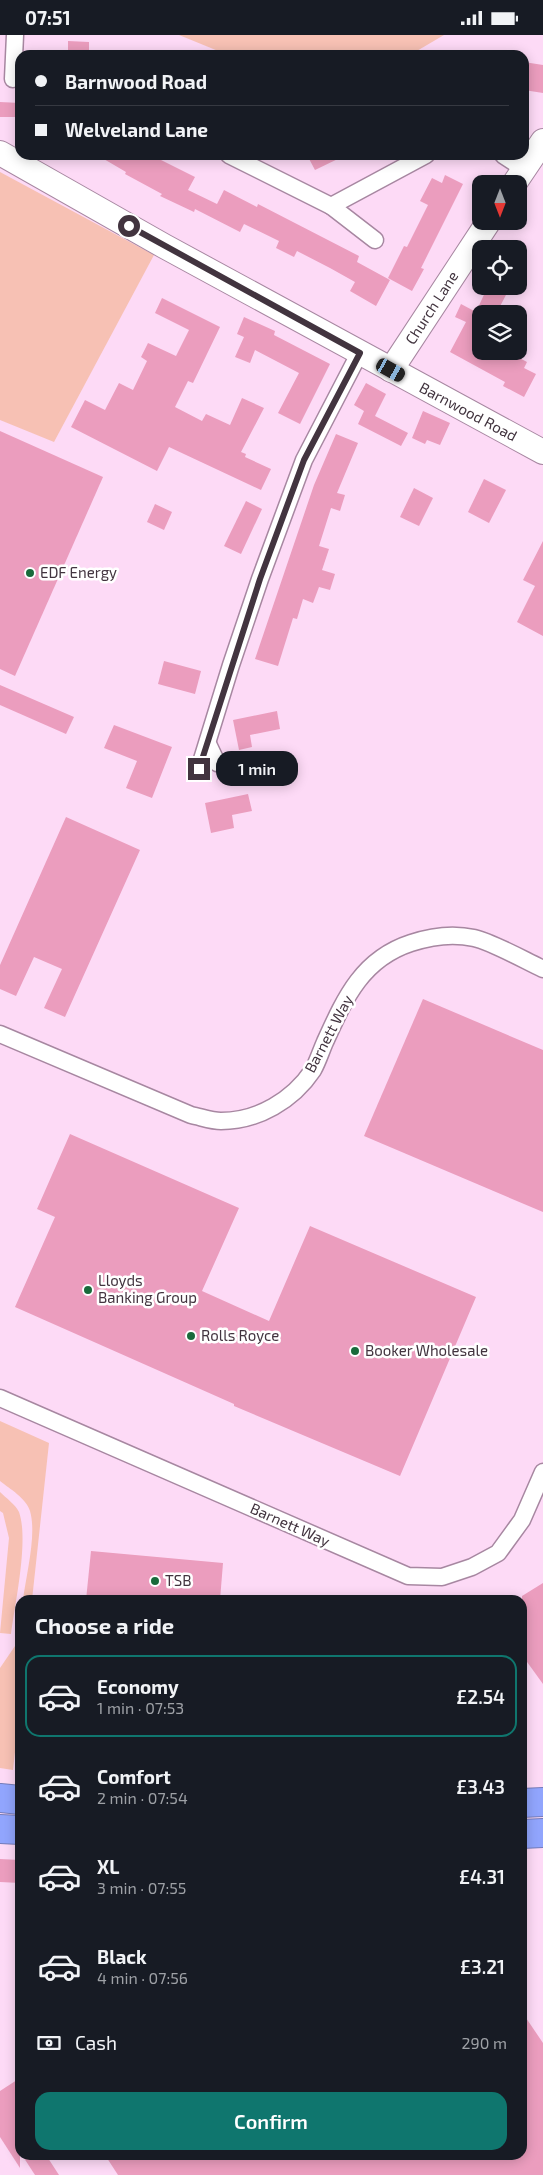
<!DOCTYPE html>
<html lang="en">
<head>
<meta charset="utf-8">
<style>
  body { margin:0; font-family:"Exo 2",sans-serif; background:#20242c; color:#f1f3f6; height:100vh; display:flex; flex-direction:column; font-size:19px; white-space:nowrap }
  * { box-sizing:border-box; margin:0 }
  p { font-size:16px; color:#9ea1a6 }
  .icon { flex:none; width:28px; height:28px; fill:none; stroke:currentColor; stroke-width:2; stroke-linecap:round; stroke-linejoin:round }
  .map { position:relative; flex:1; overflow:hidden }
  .sheet { position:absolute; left:15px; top:1560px; width:512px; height:565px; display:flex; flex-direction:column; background:#171b24; border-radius:15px; box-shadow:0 2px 12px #0003 }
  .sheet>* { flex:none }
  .hud { position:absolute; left:15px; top:15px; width:514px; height:110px; border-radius:15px; box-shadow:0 2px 12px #0003; display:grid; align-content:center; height:110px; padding:0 20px; background:#171b24 }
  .needle { width:32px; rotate:180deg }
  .buttons { position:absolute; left:472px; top:140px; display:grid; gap:10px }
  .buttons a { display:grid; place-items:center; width:55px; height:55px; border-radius:10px; background:#171b24; box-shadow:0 2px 12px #0003; font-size:25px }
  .end { position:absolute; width:22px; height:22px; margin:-11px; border:6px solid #42343f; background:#fff; box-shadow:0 0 0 2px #fff }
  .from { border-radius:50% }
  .bubble { position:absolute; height:35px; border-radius:15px; background:#171b24; box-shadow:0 2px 12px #0003; font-size:16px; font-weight:600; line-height:35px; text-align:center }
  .car { position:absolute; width:15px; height:30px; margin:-15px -8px; border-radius:6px; box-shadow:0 0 4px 1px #0007; background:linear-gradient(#222 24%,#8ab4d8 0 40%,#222 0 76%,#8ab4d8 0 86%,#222 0) }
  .hud b { display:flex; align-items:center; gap:18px; height:48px; font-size:19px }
  .hud b+b { border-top:1px solid #363941 }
  .hud i { width:12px; height:12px; background:#f1f3f6 }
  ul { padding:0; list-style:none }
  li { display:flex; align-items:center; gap:15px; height:82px; margin:0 10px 8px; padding:0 10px; border:2px solid transparent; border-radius:15px }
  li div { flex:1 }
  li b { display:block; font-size:19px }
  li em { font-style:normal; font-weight:600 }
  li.active { border-color:#0f766e }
  li>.icon { width:45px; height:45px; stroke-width:1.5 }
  h2 { padding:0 20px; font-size:22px; line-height:60px }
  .pay { display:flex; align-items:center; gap:12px; height:55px; padding:0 20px; font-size:19px }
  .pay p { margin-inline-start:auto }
  .button { display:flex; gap:10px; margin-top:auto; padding:10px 20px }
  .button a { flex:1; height:58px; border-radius:15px; background:#0f766e; color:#fff; font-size:20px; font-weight:600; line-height:58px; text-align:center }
  .status { display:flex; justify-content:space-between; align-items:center; height:35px; padding:0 25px; background:#171b24; direction:ltr }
  .status svg { height:14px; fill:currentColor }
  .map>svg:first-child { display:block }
  .green { fill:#f7c1b4 }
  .building { fill:#eb9dbe }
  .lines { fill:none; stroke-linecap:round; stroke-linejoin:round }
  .street-casing { stroke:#a787a1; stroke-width:19 }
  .secondary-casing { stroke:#a787a1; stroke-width:26 }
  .highway-casing { stroke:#757dba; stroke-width:30 }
  .street { stroke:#fff; stroke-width:16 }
  .secondary { stroke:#fff; stroke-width:24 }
  .highway { stroke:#91a5fd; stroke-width:28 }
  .route { stroke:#42343f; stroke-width:6 }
  .poi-dot { fill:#196a3b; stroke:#fff; stroke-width:2 }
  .labels { text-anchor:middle; stroke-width:5; stroke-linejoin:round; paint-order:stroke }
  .street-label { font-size:15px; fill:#42343f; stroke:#fff }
  .poi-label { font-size:15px; fill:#42343f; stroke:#fff; text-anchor:start }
</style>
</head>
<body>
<div class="status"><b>07:51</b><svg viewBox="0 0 49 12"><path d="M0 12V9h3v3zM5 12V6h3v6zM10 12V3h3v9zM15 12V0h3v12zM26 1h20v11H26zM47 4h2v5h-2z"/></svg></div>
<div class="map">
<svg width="543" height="2140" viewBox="0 0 543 2140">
  <rect width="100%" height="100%" fill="#fddaf6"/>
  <g class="green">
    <polygon points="179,0 444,0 410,20 228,20"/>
    <polygon points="0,137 154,220 54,407 0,385"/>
    <path d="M0 1386 49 1408 32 1565H23C26 1540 37 1500 30 1476 26 1463 10 1454 0 1446Z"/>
    <path d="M0 1457C6 1463 16 1470 19 1477 29 1505 15 1568 11 1599L0 1598 9 1503 3 1478 0 1476Z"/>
    <polygon points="20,1593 20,1672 13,1735 0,1733 0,1633 15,1611"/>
  </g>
  <g class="building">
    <polygon points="68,6 89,7 89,20 68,20"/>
    <polygon points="524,27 543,30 543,58 524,55"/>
    <polygon points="0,67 20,68 20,82 0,82"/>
    <polygon points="97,120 151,120 195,142 188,155 217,169 224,155 257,172 258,169 359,221 357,227 390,245 376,271 350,256 355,247 330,233 297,216 294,222 276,213 279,206 244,189 240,197 195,174 194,177 160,161 162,159 125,139 126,137"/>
    <polygon points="307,120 346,120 315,135"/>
    <polygon points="445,140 463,149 421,233 424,234 412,256 388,243 404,211 407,212 428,170 420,166 432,143 442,148"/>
    <polygon points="488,251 494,251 507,258 496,279 480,279 481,316 506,316 527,327 524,333 536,339 524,362 503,351 505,347 450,317 466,287 455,282 461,269 476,277"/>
    <polygon points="162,263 220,292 193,348 188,346 175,372 202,386 206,379 230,390 242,363 264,373 241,417 246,419 245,422 271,434 261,455 169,412 157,436 71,392 85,365 105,375 119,348 133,355 147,326 141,322 148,308 176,321 189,295 155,278"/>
    <polygon points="244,282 275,296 274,300 330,329 300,389 278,378 299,338 255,315 250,328 235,322 244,302 237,299"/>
    <polygon points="366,348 386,359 375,381 408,398 401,411 358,389 364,376 354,370"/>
    <polygon points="423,376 450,388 440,410 427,405 425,409 412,403"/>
    <polygon points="0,396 103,442 15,641 0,634"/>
    <polygon points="336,399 358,408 337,458 345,460 340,476 331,473 319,511 329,514 322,535 335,539 330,555 319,552 313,568 303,564 297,584 293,583 278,631 255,624 314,450"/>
    <polygon points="484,444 506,455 489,488 468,477"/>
    <polygon points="414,453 433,463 419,491 400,482"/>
    <polygon points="246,466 262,474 241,519 224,511"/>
    <polygon points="155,469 172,477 164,495 147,487"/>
    <polygon points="543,506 543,601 517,587 535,551 523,545"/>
    <polygon points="164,626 201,636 195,659 158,649"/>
    <polygon points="0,650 74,682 66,699 0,670"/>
    <polygon points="277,676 280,694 250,700 252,712 239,715 233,685"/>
    <polygon points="114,690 172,712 152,763 126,753 137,726 104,713"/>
    <polygon points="248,759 252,776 232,780 234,793 211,798 205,768"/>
    <polygon points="66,782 140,815 65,982 44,973 62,934 34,922 16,961 0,954 0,930"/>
    <polygon points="423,964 543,1015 543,1177 364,1101"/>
    <polygon points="70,1099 239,1173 202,1256 269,1286 310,1191 476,1262 400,1441 234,1371 234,1369 15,1272 55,1182 37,1174"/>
    <polygon points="91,1516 223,1528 220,1565 86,1565"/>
    <polygon points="543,1548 543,1649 522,1620 522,1561"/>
    <polygon points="0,1824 20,1825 20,1848 0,1847"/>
    <polygon points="522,1977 543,2008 543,2140 118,2140 105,2120 522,2120"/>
    <polygon points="20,2043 20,2133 0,2102 0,2056"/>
    <polygon points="22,2120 46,2120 59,2140 35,2140"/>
  </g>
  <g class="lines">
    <g class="street-casing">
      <g id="street">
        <polyline points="13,44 15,0"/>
        <polyline points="229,120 331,171 426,120"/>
        <polyline points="503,120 524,134"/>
        <polyline points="331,171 375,205"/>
        <polyline points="208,709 217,728"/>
        <polyline points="199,734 231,630 260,544 304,425 360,317"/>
        <path d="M0 999 191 1080C201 1082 212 1086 221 1086 258 1086 293 1065 313 1035 318 1026 321 1016 325 1007 345 963 362 924 411 908 432 901 452 898 474 903 492 907 524 925 543 934"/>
        <polyline points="0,1363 408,1541 442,1542 472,1532 498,1518 522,1485 543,1437"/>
      </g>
    </g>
    <g class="secondary-casing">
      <g id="secondary">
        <polyline points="0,118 164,211 543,417"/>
        <polyline points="514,149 543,106"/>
        <polyline points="391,335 489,186"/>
      </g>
    </g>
    <g class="highway-casing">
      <g id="highway">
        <polyline points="0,1763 20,1765"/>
        <polyline points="522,1768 543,1767"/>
        <polyline points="0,1794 20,1795"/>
        <polyline points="522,1799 543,1798"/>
      </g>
    </g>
    <use href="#street" class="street"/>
    <use href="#secondary" class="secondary"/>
    <use href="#highway" class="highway"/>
  </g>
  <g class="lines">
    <polyline class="route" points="129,191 360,318 304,425 260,544 199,734"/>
  </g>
  <g class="poi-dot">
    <circle cx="30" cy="538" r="5"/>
    <circle cx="88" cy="1255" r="5"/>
    <circle cx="191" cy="1301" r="5"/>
    <circle cx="355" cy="1316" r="5"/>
    <circle cx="155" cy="1546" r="5"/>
  </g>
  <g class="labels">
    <g class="street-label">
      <text transform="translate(432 273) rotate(-57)" y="5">Church Lane</text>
      <text transform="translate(468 377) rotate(28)" y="5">Barnwood Road</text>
      <text transform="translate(329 999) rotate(-62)" y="5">Barnett Way</text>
      <text transform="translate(290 1490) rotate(24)" y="5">Barnett Way</text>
    </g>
    <g class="poi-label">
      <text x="40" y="543">EDF Energy</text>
      <text x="98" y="1251">Lloyds<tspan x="98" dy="17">Banking Group</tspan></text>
      <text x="201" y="1306">Rolls Royce</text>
      <text x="365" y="1321">Booker Wholesale</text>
      <text x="165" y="1551">TSB</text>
    </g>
  </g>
</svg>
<div class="buttons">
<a><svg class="needle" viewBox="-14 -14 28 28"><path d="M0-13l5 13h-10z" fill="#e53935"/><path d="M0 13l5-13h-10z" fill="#9ea1a6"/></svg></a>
<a><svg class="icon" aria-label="locate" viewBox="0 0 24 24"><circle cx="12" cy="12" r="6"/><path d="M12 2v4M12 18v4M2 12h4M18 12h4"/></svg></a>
<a><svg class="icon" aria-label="layers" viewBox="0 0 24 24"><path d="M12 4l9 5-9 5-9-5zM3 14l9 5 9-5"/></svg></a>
</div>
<i class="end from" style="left:129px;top:191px"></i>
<i class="end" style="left:199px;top:734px"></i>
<div class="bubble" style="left:216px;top:716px;width:82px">1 min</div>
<i class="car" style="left:391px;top:335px;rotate:119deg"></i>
<div class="hud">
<b><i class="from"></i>Barnwood Road</b>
<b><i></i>Welveland Lane</b>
</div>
<section class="sheet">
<h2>Choose a ride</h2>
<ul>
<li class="active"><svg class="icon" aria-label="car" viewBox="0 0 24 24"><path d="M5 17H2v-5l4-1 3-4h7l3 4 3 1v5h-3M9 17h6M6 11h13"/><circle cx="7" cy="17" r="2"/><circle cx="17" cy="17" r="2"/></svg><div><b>Economy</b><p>1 min · 07:53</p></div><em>£2.54</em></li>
<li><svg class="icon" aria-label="car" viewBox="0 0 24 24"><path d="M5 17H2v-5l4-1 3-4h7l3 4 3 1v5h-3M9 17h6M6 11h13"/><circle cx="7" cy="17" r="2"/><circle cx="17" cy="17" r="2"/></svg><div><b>Comfort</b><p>2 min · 07:54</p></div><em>£3.43</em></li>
<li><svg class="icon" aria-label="car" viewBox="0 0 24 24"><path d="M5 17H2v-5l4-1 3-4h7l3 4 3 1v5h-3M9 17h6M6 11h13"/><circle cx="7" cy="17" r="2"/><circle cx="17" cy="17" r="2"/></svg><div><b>XL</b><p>3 min · 07:55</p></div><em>£4.31</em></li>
<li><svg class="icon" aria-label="car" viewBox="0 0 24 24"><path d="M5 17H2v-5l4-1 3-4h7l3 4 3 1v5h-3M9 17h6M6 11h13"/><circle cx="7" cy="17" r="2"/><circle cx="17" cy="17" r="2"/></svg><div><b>Black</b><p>4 min · 07:56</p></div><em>£3.21</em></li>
</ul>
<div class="pay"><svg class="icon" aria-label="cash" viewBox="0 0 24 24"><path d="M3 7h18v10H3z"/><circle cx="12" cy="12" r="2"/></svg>Cash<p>290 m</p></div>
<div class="button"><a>Confirm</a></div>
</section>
</div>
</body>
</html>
